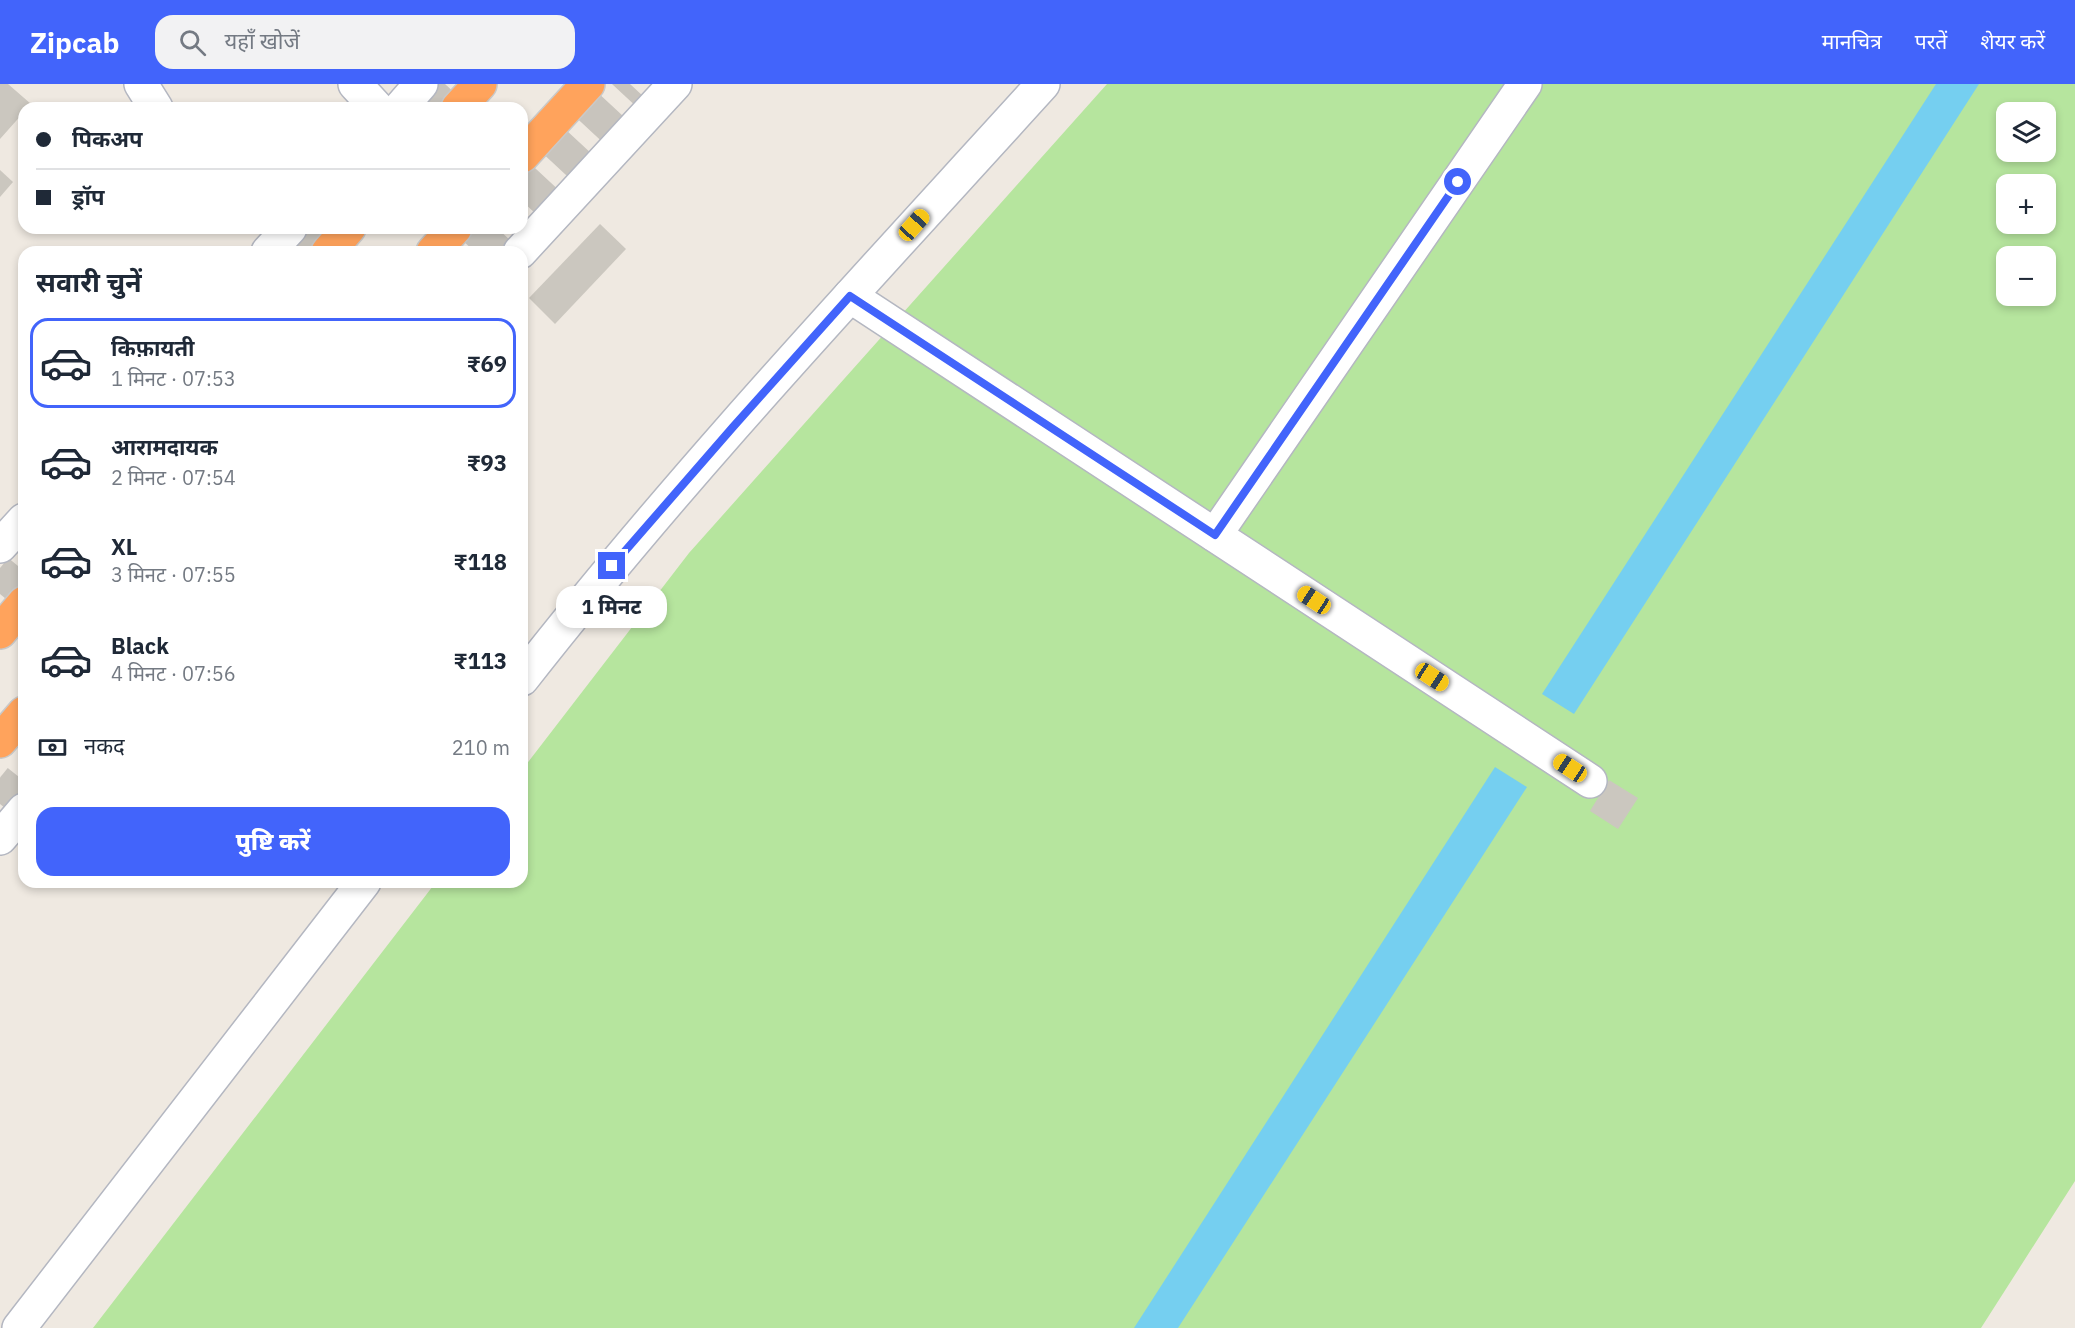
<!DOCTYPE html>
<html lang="hi">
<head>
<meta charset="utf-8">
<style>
  body { margin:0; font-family:"IBM Plex Sans","Noto Sans Devanagari",sans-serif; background:#f2f2f3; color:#1f2937; height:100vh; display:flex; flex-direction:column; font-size:22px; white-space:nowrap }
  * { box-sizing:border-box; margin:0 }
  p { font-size:20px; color:#747a83 }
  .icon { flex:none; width:33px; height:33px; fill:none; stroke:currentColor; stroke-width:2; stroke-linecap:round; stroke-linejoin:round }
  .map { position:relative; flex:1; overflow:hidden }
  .drawer { position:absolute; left:18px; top:162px; width:510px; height:642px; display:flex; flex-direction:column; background:#fff; border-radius:18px; box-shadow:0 3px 9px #0003 }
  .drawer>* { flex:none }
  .guide { position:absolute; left:18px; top:18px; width:510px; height:132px; border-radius:18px; box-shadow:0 3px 9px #0003; display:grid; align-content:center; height:132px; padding:0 18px; background:#fff }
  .controls { position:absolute; left:1996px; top:18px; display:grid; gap:12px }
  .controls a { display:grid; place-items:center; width:60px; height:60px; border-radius:12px; background:#fff; box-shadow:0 3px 9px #0003; font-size:30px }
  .end { position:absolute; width:27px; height:27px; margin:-14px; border:8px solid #4264fb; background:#fff; box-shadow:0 0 0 3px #fff }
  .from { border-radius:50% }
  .bubble { position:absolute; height:42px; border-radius:18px; background:#fff; box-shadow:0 3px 9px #0003; font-size:20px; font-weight:800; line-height:42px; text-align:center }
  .car { position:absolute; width:18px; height:36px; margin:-18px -9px; border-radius:8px; box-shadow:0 0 4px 2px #0007; background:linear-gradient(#f5c518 24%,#345 0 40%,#f5c518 0 76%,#345 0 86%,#f5c518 0) }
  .guide b { display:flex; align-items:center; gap:21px; height:57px; font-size:22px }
  .guide b+b { border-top:2px solid #e0e1e3 }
  .guide i { width:15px; height:15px; background:#1f2937 }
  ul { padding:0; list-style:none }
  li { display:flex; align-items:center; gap:18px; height:90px; margin:0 12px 9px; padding:0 6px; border:3px solid transparent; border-radius:18px }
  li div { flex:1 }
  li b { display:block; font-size:22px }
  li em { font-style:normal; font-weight:800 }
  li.active { border-color:#4264fb }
  li>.icon { width:54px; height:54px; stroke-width:1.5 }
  h2 { padding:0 18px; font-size:27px; line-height:72px }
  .pay { display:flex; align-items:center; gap:15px; height:66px; padding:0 18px; font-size:22px }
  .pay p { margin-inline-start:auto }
  .button { display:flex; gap:12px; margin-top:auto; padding:12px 18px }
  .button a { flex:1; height:69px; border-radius:18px; background:#4264fb; color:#fff; font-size:24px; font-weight:800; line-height:69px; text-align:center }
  header { display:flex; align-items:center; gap:36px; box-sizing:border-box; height:84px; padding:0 30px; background:#4264fb; color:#fff }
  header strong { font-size:28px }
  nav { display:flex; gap:33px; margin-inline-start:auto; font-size:21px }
  .search { width:420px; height:54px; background:#f2f2f3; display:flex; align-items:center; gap:15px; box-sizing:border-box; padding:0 21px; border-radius:18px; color:#747a83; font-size:22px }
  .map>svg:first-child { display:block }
  .green { fill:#b6e59e; fill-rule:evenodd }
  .water { fill:#75cff0 }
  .building { fill:#cbc7bf }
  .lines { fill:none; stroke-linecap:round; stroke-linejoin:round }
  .highway-tunnel { stroke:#c8c4bd; stroke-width:33; stroke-dasharray:33 16; stroke-linecap:butt }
  .minor-casing { stroke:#b4b7c1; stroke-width:36 }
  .highway-casing { stroke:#c9c9c9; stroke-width:36 }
  .minor { stroke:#fff; stroke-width:33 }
  .highway { stroke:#ffa35c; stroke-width:33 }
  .route { stroke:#4264fb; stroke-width:8 }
</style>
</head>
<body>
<header>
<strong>Zipcab</strong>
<div class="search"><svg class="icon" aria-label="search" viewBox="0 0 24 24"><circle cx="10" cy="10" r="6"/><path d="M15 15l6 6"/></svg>यहाँ खोजें</div>
<nav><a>मानचित्र</a><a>परतें</a><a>शेयर करें</a></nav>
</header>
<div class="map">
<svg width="2075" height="1244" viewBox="0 0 2075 1244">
  <rect width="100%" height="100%" fill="#efe9e1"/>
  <path class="green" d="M1107 0H2075V1097L1981 1244H93L436 798H522V686L689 469ZM2007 28H2046V68H2007ZM2007 100H2046V140H2007ZM2007 172H2046V212H2007Z"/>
  <g class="water">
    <polygon points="1936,0 1979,0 1574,630 1542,610"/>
    <polygon points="1495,683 1527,703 1178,1244 1134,1244"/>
  </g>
  <g class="building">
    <polygon points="0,0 8,0 31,20 28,24 24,24 24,28 0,55"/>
    <polygon points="0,86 13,98 0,113"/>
    <polygon points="600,140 626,165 555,240 529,214"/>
    <polygon points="1609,696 1638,714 1618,745 1590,727"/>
  </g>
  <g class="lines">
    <g class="highway-tunnel">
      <polyline points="423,24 445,0"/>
      <polyline points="522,117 630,0"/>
      <polyline points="294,168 315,144"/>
      <polyline points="475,168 497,144"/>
      <polyline points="0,510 24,481"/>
      <polyline points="0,720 24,690"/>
    </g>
    <g class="minor-casing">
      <g id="minor">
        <polyline points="141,0 156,24"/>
        <polyline points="355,0 377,24"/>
        <polyline points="400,24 421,0"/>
        <polyline points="268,168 290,144"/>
        <polyline points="520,168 675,0"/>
        <polyline points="850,212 1590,697"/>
        <polyline points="1215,451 1525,0"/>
        <polyline points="0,462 24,436"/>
        <path d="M522 595C685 387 866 195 1043 0"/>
        <polyline points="0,754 24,726"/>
        <polyline points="19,1244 364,798"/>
      </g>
    </g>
    <g class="highway-casing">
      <g id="highway">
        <polyline points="458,24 480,0"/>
        <polyline points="522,72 588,0"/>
        <polyline points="328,168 349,144"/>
        <polyline points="433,168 455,144"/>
        <polyline points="0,548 24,519"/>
        <polyline points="0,657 24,629"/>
      </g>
    </g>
    <use href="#minor" class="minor"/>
    <use href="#highway" class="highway"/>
  </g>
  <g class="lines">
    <polyline class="route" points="612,482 733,343 850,212 1215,451 1458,98"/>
  </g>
</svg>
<div class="controls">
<a><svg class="icon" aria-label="layers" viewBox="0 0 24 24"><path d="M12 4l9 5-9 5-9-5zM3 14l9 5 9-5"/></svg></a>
<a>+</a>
<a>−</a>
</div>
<i class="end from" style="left:1458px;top:98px"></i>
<i class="end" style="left:612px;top:482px"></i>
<div class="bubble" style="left:556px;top:502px;width:111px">1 मिनट</div>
<i class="car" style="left:914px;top:141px;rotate:42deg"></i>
<i class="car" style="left:1314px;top:516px;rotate:303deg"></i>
<i class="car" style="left:1432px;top:593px;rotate:123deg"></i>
<i class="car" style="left:1570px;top:684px;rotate:303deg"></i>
<div class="guide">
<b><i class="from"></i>पिकअप</b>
<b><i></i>ड्रॉप</b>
</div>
<section class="drawer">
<h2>सवारी चुनें</h2>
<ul>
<li class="active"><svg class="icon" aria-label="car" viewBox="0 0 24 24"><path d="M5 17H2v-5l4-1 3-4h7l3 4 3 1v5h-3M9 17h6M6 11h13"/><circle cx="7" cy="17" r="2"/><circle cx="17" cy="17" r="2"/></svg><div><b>किफ़ायती</b><p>1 मिनट · 07:53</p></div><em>₹69</em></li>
<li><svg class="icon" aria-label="car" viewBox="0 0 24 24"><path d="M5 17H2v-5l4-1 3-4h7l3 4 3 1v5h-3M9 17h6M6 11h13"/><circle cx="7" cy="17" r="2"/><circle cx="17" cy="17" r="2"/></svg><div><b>आरामदायक</b><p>2 मिनट · 07:54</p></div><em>₹93</em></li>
<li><svg class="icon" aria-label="car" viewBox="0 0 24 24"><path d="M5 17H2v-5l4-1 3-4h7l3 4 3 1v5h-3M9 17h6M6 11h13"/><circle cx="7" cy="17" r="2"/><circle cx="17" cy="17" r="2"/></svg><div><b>XL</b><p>3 मिनट · 07:55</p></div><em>₹118</em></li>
<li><svg class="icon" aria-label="car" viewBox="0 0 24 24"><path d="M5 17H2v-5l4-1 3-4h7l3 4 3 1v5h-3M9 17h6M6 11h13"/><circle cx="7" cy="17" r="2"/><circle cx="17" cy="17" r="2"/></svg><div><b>Black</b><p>4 मिनट · 07:56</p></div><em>₹113</em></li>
</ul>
<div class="pay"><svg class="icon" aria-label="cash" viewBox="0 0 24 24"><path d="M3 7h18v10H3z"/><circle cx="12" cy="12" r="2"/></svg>नकद<p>210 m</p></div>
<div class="button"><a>पुष्टि करें</a></div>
</section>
</div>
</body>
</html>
